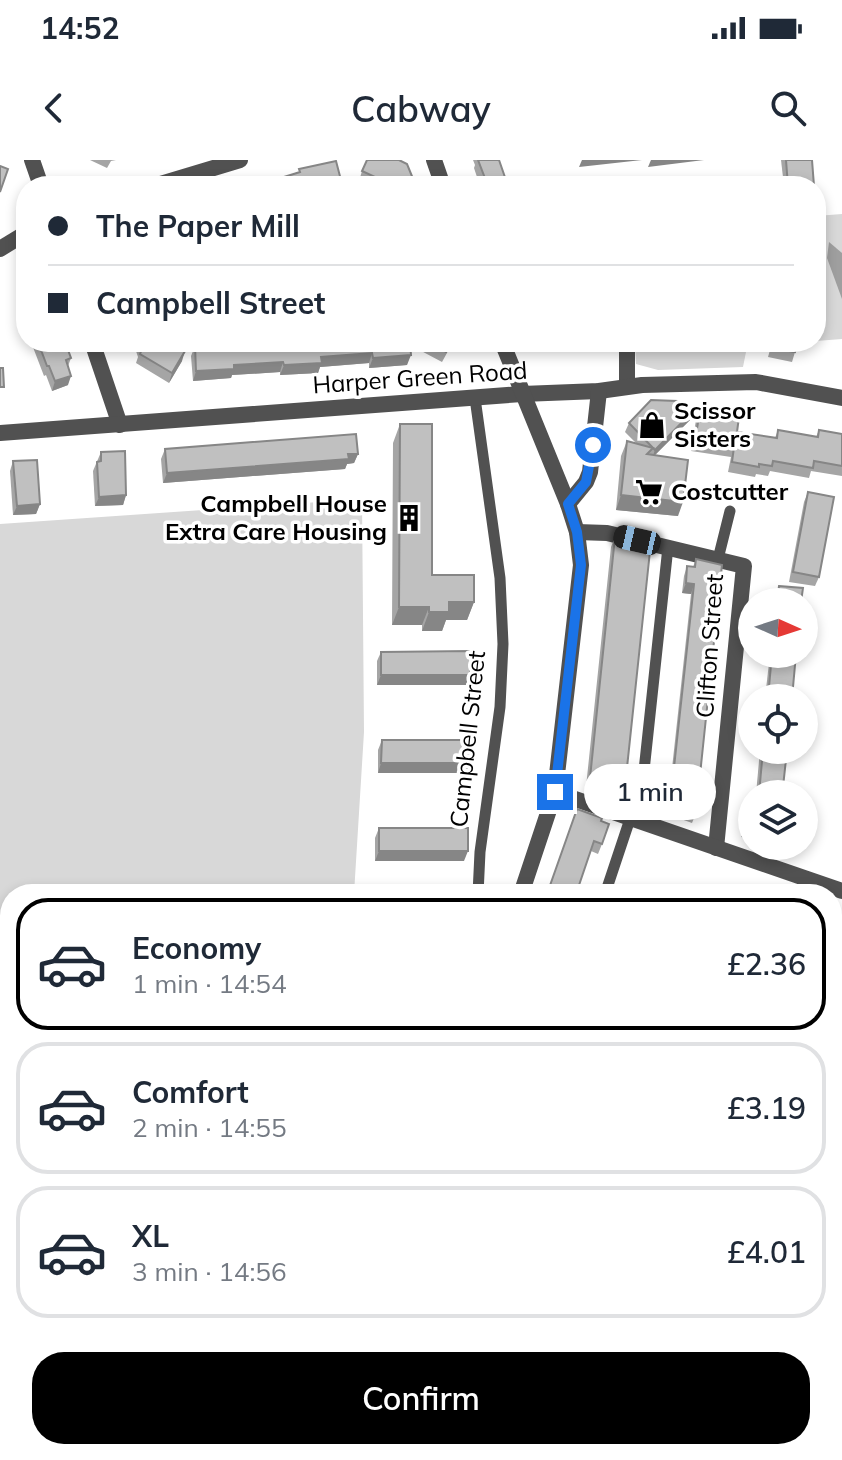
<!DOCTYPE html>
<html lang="en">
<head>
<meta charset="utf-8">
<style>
  body { margin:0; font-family:Mulish,sans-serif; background:#f6f6f7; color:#1f2937; height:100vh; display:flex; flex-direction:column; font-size:30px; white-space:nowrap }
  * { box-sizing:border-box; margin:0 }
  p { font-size:26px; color:#747a83 }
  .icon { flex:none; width:44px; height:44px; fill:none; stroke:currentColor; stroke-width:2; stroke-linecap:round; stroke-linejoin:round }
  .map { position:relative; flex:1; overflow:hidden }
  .details { position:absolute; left:0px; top:724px; width:842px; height:576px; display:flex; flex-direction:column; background:#fff; border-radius:32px 32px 0 0; box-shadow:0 4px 12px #0003 }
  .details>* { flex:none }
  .guide { position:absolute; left:16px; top:16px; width:810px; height:176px; border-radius:32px; box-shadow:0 4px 12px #0003; display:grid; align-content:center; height:176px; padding:0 32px; background:#fff }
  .needle { width:52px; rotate:93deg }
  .fabs { position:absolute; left:738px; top:428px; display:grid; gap:16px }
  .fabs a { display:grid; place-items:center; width:80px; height:80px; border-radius:50%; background:#fff; box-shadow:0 4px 12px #0003; font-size:40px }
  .end { position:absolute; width:36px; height:36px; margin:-18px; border:10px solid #1a73e8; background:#fff; box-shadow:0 0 0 4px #fff }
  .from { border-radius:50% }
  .bubble { position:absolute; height:56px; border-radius:28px; background:#fff; box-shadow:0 4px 12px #0003; font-size:26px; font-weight:600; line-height:56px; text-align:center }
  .car { position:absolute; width:24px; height:48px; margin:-24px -12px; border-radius:10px; box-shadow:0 0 6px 2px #0007; background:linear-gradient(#222 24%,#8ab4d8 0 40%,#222 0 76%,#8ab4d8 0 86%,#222 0) }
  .guide b { display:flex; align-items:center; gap:28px; height:76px; font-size:30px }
  .guide b+b { border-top:2px solid #e0e1e3 }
  .guide i { width:20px; height:20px; background:#1f2937 }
  ul { padding:14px 0 0; list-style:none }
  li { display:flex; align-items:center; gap:24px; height:132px; margin:0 16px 12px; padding:0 16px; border:4px solid #e0e1e3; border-radius:32px }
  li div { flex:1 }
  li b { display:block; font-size:30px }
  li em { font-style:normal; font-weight:600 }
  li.active { border-color:#000 }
  li>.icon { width:72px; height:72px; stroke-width:1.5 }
  .cta { display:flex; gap:16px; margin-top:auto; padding:16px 32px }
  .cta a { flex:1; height:92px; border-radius:32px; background:#000; color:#fff; font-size:32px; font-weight:600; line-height:92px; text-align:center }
  .status { display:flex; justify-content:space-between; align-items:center; height:56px; padding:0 40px; background:#fff; direction:ltr }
  .status svg { height:22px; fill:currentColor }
  header { display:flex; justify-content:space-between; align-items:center; height:104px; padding:0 32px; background:#fff; font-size:36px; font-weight:600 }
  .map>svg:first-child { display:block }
  .green { fill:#d8d8d8 }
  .water { fill:#9f9f9f }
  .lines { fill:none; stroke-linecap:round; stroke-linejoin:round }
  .service { stroke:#515151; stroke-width:11 }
  .minor { stroke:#515151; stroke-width:16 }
  .tertiary { stroke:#515151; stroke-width:16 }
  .wall { fill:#a5a5a5 }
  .shaded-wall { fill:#868686 }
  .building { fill:#c0c0c0; stroke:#868686; stroke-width:2 }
  .route { stroke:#1a73e8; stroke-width:10 }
  .labels { text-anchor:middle; stroke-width:7; stroke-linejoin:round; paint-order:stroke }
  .street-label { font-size:24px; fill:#000; stroke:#fff }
  .poi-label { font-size:24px; font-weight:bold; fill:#000; stroke:#fff; text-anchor:start }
</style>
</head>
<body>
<div class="status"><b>14:52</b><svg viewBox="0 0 49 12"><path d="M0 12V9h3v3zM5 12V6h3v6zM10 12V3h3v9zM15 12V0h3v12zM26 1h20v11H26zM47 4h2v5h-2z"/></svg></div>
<header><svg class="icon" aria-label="back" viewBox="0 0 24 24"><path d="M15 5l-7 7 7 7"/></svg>Cabway<svg class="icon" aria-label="search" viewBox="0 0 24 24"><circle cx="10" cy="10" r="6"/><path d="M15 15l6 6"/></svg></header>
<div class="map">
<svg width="842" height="1300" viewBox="0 0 842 1300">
  <rect width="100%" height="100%" fill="#fff"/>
  <g class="green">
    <polygon points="842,54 842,179 816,181 816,56"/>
    <polygon points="635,182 748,182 743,207 658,210 636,204"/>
    <polygon points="362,339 364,572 354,734 10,734 10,1290 295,1290 294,1300 0,1300 0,364"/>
  </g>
  <polygon class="water" points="829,82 842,93 842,139 827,98"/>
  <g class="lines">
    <g class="service">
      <polyline points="475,238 500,418 503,484 500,547 480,692 478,734"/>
      <polyline points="718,399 730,351"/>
      <polyline points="605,734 643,620 668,387"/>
      <polyline points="349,1300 351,1290"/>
      <polyline points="528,1300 532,1290"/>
      <polyline points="689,1300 693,1290"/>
    </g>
    <g class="minor">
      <polyline points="32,0 41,26"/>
      <polyline points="154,26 240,0"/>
      <polyline points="0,89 26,73"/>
      <polyline points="92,182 120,265"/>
      <polyline points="627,226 627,182"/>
      <polyline points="0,273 522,234 599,231 642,225 756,222 842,238"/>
      <polyline points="568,344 586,322 590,312 599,231"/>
      <polyline points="577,372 607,373 744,406 716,688"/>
      <polyline points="555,632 842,731"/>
      <polyline points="832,895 842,898"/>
      <polyline points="832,1051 842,1054"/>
      <polyline points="832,1140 842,1095"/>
      <polyline points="832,1225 842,1229"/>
      <polyline points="613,1290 640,1300"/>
      <polyline points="774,1300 777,1290"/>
    </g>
    <g class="tertiary">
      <polyline points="434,0 443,26"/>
      <polyline points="502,182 568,344 577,372 581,405 555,632 521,734"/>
      <polyline points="431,1300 433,1290"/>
    </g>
  </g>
  <g class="wall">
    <polygon points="90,0 116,0 111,1 107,8"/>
    <polygon points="473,0 499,0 508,26 480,26 474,8 475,5"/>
    <polygon points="781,0 812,0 814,26 784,26"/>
    <polygon points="362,11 416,26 369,26 359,21"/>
    <polygon points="26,132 26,168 17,144 21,134"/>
    <polygon points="31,182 65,182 71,198 68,206 68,225 52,231 46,215 44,216"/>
    <polygon points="133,182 170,182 182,201 169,223 136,203 138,197"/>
    <polygon points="229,182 453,182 442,202 410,185 407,205 369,208 369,203 320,207 318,213 280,215 280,212 232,215 231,218 193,221 191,196 195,186"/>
    <polygon points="549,182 574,182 570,192"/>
    <polygon points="765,182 797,182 795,192 792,202 768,197 772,183"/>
    <polygon points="677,247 691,259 654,296 678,356 616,350 621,296 627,281 637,284 625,272 629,263"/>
    <polygon points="700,250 737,272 775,278 778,270 816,277 819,270 842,274 842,316 811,311 809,318 770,311 768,316 756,314 755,317 728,312 731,297 691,291 696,260"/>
    <polygon points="400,264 432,415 474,442 467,460 446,460 442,471 422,471 422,465 392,465 393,283"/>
    <polygon points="165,289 358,294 354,303 347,304 345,309 163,323 161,299"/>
    <polygon points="101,292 126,335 123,345 95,346 93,311"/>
    <polygon points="13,301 40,344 36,354 13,355 10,311"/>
    <polygon points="808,332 819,417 815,426 789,422 804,342"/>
    <polygon points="615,377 623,627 615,626 611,635 586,627 611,387"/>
    <polygon points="696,399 696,653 692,663 667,654 691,434 682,433 684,416 687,406 693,407"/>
    <polygon points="779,426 801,442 775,442"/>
    <polygon points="381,492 466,525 377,525 377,501"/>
    <polygon points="770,494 796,494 792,538 765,538"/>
    <polygon points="382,580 467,613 378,613 378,590"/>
    <polygon points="760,590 787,590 781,634 756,634"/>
    <polygon points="752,636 752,679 741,677"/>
    <polygon points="601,661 602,684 598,694 591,691"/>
    <polygon points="379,668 464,701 375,701 375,678"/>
    <polygon points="842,770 842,865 832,864 832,822"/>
    <polygon points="832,895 837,1023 834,1033 832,1032"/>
    <polygon points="724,1290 750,1300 720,1300"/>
  </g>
  <g class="shaded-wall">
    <polygon points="582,0 642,0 579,7"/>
    <polygon points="651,0 704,0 648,7"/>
    <polygon points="185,191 182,201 169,223 172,213"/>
    <polygon points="372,193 369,203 320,207 318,213 280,215 284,205 321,197"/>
    <polygon points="411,195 407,205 369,208 373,198"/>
    <polygon points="283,202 280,212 232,215 231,218 193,221 196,211 234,205"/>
    <polygon points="71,216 68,225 52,231 55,221"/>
    <polygon points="694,250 691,259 652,298 655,290"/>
    <polygon points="358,294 354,303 347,304 345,309 163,323 167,313"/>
    <polygon points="126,335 123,345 95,346 99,337"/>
    <polygon points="621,335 683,342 678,356 616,350"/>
    <polygon points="40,344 36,354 13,355 17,346"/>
    <polygon points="686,423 694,424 691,434 682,433"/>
    <polygon points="449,442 474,442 467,460 446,460 442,471 422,471 429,452"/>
    <polygon points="399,447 429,447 422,465 392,465"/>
    <polygon points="381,515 470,515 466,525 377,525"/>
    <polygon points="381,603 470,603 467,613 378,613"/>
    <polygon points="616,616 626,617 623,627 615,626"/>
    <polygon points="379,691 468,691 464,701 375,701"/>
  </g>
  <g class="building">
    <polygon points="367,0 399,0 407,4 416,26 394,26 362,11"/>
    <polygon points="478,0 499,0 508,26 488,26"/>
    <polygon points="786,0 812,0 814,26 788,26"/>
    <polygon points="336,1 342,24 334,26 255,26 300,12 299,9"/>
    <polygon points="0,6 8,9 0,32"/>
    <polygon points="594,22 595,26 569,26 569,24"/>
    <polygon points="26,132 26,149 21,134"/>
    <polygon points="38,182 65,182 71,198 66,200 71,216 55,221 49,206 47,206"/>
    <polygon points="140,182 170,182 185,191 172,213 140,194 142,189"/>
    <polygon points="229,182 410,182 411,195 373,198 372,193 321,197 322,203 284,205 283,202 234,205 234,209 196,211 195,186"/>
    <polygon points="427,182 451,182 446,192"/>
    <polygon points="773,182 797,182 795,192 772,188"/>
    <polygon points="0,208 3,208 4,227 0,227"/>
    <polygon points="651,240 677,241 677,247 694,250 655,290 629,263"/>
    <polygon points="700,250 739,257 737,272 777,278 778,270 818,277 819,270 842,274 842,306 814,301 813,308 773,301 772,306 759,304 759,307 732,302 734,287 695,281"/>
    <polygon points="400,264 432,264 432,415 474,415 474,442 449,442 449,452 429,452 429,447 399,447"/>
    <polygon points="356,274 358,294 348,294 349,299 167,313 165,289"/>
    <polygon points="627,281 653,288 647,294 688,300 683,342 621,335"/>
    <polygon points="125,291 126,335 99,337 97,302 101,301 101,292"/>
    <polygon points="37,300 40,344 17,346 13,301"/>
    <polygon points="808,332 834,337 819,417 793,412"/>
    <polygon points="615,377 640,384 640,390 650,391 626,617 616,616 615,625 590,618"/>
    <polygon points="696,399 722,405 696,653 670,644 694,424 686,423 687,406 695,407"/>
    <polygon points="779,426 803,428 801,442 777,442"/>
    <polygon points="470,491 470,515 381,515 381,492"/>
    <polygon points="772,494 796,494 792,538 768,538"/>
    <polygon points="382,580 470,580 470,603 381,603"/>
    <polygon points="763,590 787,590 783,627 781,627 779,634 759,634"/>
    <polygon points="752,637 752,669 744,667"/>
    <polygon points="577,649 602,658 601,661 609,664 602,684 594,681 576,734 547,734"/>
    <rect x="379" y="668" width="89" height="23"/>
    <polygon points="622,726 637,732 637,734 619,734"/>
    <polygon points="842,779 842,855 832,854 832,831"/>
    <polygon points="832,895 842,898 842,995 837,1023 832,1021"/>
    <polygon points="842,1262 842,1300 836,1300 830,1298"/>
    <polygon points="326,1290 345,1290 348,1297 358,1296 360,1290 413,1290 411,1300 323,1300"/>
    <polygon points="472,1290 502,1290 498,1300 468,1300"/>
    <polygon points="540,1290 594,1290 620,1300 542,1300 537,1298"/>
    <polygon points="724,1290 754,1290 750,1300 737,1300 722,1295"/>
  </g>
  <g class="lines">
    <polyline class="route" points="555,632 581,405 577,372 568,344 586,322 593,285"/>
  </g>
  <defs>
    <g id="shop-bare" transform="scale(2.16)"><path d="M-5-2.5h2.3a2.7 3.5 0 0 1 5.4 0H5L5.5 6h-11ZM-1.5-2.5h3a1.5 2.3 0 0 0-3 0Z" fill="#000" stroke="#fff" stroke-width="2.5" paint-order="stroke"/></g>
    <g id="supermarket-bare" transform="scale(2.16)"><path d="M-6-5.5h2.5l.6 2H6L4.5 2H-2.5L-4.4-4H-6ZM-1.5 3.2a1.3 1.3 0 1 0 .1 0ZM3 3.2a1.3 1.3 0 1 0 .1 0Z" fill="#000" stroke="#fff" stroke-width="2.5" paint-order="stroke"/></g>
    <g id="building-bare" transform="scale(2.16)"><path d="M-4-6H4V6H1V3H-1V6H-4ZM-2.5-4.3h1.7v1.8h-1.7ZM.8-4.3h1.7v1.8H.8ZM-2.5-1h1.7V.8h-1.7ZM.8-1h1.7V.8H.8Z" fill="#000" stroke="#fff" stroke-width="2.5" paint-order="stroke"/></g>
  </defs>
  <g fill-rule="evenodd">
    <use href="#shop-bare" x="652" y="265"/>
    <use href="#supermarket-bare" x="649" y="332"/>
    <use href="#building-bare" x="409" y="358"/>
  </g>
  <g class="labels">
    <g class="street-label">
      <text transform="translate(420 218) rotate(-4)" y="8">Harper Green Road</text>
      <text transform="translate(710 486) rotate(-86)" y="8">Clifton Street</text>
      <text transform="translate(468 579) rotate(-84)" y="8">Campbell Street</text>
    </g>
    <g class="poi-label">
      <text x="674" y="259">Scissor<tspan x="674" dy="28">Sisters</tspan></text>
      <text x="671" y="340">Costcutter</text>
      <text x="387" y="352" text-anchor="end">Campbell House<tspan x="387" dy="28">Extra Care Housing</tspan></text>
    </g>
  </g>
</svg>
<div class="fabs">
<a><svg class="needle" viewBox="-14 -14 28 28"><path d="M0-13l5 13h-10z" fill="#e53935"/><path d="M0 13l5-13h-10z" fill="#747a83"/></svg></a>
<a><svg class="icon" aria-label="locate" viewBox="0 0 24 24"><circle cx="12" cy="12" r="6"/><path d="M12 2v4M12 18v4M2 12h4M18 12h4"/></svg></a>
<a><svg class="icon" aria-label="layers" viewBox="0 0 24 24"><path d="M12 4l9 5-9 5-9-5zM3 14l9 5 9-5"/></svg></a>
</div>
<i class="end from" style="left:593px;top:285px"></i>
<i class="end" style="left:555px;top:632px"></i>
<div class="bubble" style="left:584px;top:604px;width:132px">1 min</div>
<i class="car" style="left:637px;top:380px;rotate:283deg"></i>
<div class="guide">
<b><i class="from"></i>The Paper Mill</b>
<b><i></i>Campbell Street</b>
</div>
<section class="details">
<ul>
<li class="active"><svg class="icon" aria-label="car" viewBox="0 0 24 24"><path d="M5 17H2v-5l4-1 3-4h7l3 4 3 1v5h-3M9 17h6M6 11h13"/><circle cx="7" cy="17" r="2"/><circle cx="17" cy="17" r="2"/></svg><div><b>Economy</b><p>1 min · 14:54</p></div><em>£2.36</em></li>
<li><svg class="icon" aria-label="car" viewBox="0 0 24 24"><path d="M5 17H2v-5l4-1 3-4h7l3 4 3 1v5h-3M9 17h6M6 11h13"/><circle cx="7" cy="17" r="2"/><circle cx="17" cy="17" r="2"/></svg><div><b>Comfort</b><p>2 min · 14:55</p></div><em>£3.19</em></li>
<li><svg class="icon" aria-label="car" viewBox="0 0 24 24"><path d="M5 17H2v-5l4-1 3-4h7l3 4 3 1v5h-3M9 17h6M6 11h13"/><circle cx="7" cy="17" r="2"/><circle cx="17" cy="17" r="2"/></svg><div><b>XL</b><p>3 min · 14:56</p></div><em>£4.01</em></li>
</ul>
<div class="cta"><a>Confirm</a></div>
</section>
</div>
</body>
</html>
